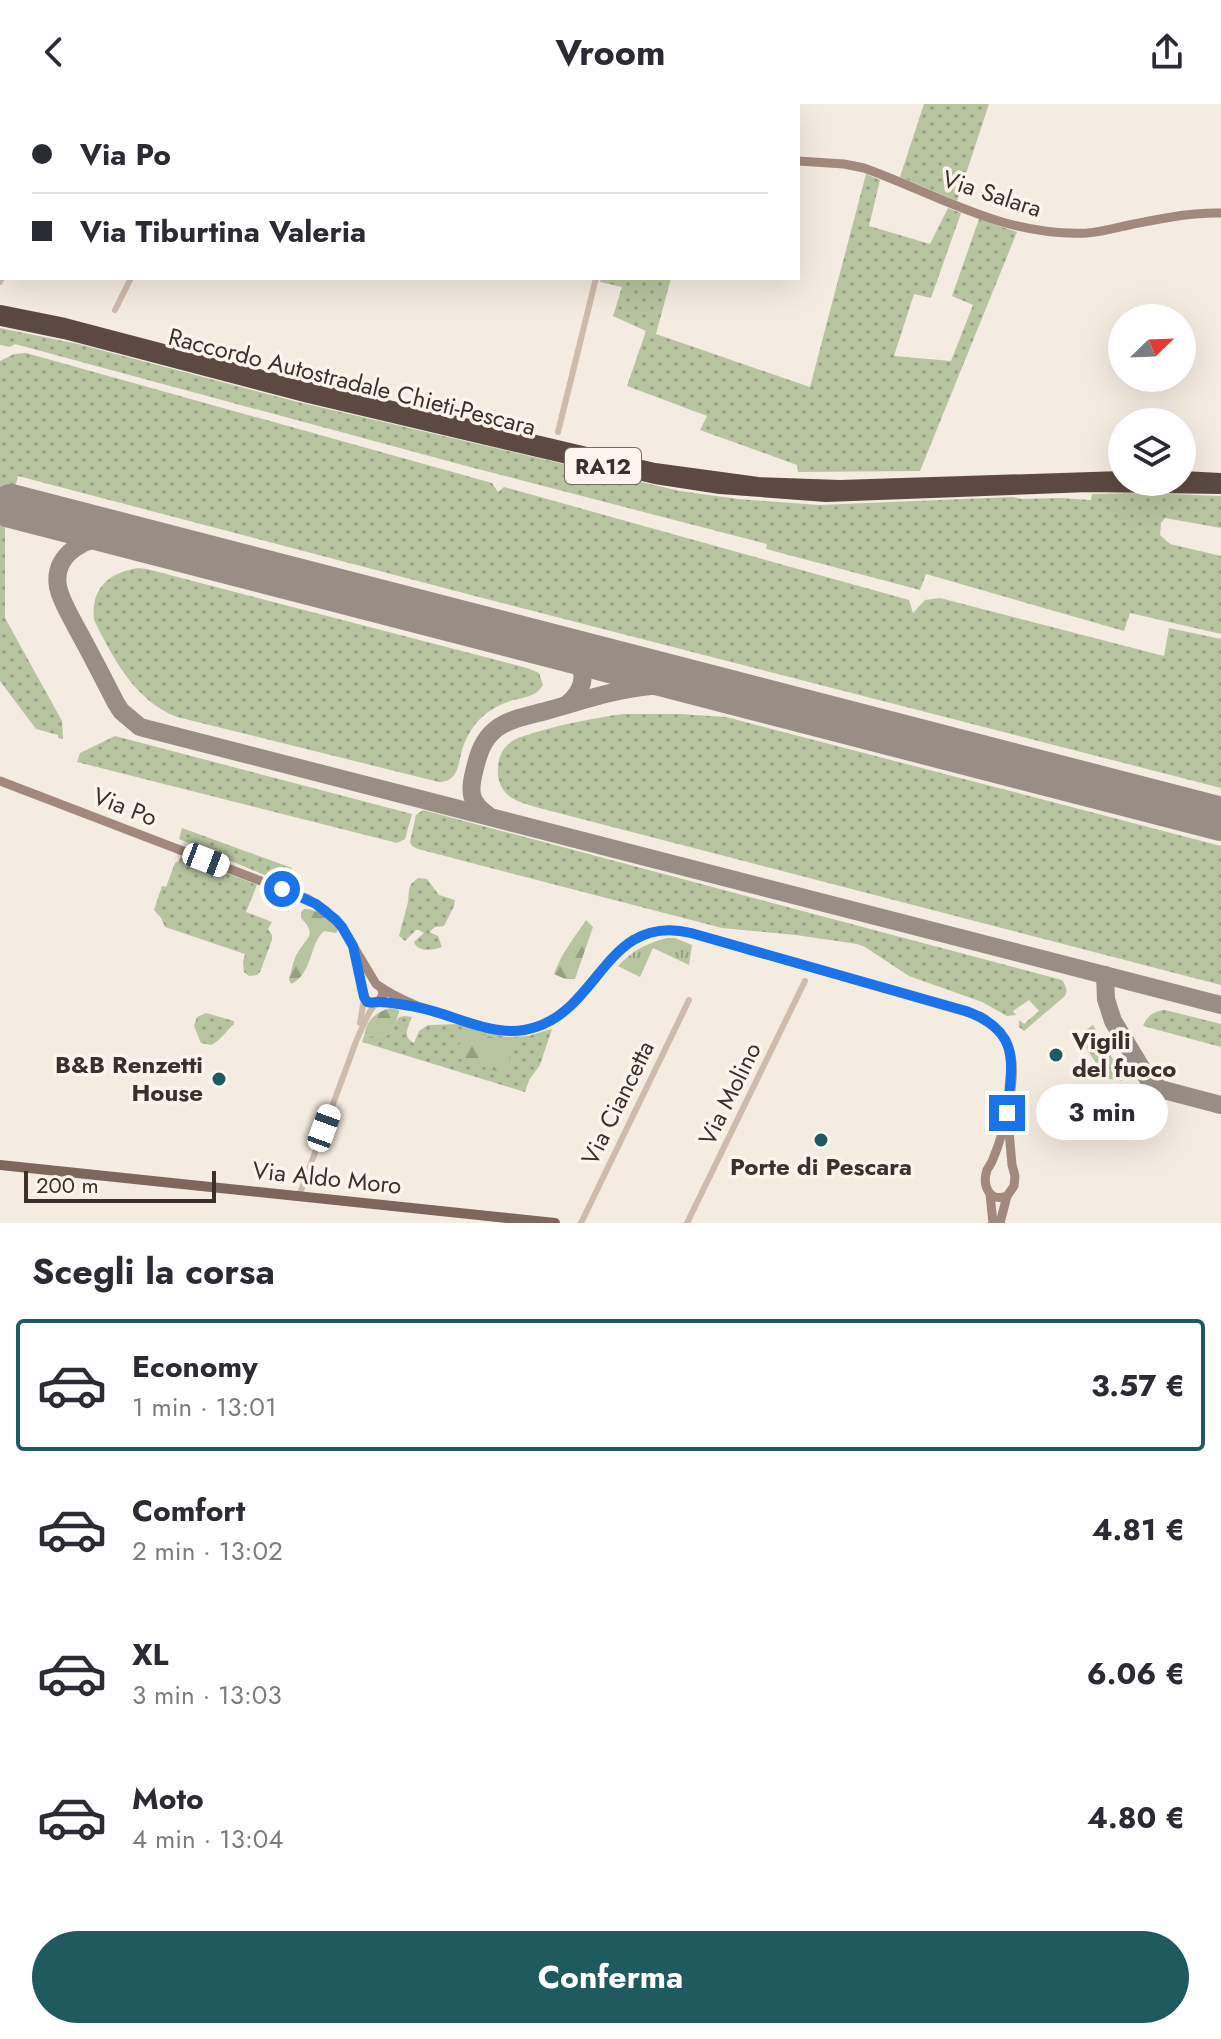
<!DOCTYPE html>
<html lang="it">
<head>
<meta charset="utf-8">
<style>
  body { margin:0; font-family:Jost,sans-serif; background:#f2f2f3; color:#2b2b33; height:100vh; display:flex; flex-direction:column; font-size:30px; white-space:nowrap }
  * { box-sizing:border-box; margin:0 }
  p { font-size:26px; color:#7c7c81 }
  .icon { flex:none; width:44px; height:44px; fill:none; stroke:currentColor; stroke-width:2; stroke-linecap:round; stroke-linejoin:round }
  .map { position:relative; height:1119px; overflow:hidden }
  .drawer { display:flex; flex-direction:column; background:#fff; flex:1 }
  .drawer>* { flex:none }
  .banner { position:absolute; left:0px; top:0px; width:800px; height:176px; box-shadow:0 8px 32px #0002; display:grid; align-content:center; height:176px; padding:0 32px; background:#fff }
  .needle { width:52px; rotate:67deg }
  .controls { position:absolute; left:1108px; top:200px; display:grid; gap:16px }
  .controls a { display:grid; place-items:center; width:88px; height:88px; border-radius:50%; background:#fff; box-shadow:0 8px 32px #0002; font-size:40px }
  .scale { position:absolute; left:24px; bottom:20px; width:192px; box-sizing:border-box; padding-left:8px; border:4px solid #3b302b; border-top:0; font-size:22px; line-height:28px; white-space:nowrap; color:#3b302b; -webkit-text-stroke:6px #fbf5ee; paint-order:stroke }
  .end { position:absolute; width:36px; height:36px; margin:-18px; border:10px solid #1a73e8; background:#fff; box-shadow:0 0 0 4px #fff }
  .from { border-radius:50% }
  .bubble { position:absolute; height:56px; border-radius:28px; background:#fff; box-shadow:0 8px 32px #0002; font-size:26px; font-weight:700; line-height:56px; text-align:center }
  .car { position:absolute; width:24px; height:48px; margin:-24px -12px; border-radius:10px; box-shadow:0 0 6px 2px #0007; background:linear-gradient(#fff 24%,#345 0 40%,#fff 0 76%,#345 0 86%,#fff 0) }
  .banner b { display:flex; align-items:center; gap:28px; height:76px; font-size:30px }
  .banner b+b { border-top:2px solid #e1e1e2 }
  .banner i { width:20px; height:20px; background:#2b2b33 }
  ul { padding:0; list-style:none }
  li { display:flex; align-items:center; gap:24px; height:132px; margin:0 16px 12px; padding:0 16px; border:4px solid transparent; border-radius:8px }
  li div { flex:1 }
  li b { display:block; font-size:30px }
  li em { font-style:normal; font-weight:700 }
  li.on { border-color:#1f5a5e }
  li>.icon { width:72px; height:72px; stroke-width:1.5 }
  h2 { padding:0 32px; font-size:36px; line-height:96px }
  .primary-button { display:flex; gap:16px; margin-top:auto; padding:16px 32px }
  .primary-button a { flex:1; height:92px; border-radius:48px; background:#1f5a5e; color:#fff; font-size:32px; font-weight:700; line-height:92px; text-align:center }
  header { display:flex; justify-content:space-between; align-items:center; height:104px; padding:0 32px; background:#fff; font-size:36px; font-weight:700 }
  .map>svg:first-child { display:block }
  .grass { fill:url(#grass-dots) }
  .forest { fill:url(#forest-firs) }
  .park { fill:url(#park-tufts) }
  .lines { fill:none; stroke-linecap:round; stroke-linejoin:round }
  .taxiway { stroke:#988e86; stroke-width:18 }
  .runway { stroke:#988e86; stroke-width:44 }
  .street { stroke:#cdbbac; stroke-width:6 }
  .secondary { stroke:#a18a7d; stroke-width:9 }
  .primary { stroke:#7d675c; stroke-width:10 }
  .highway { stroke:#5c4a42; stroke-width:12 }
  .route { stroke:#1a73e8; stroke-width:10 }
  .poi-dot { fill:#1f5a5e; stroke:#fbf5ee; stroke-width:3 }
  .labels { text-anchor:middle; stroke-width:7; stroke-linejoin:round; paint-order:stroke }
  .shield { fill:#fbf5ee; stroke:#756b66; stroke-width:2 }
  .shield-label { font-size:22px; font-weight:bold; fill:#3b302b }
  .street-label { font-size:24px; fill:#3b302b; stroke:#fbf5ee }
  .poi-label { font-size:24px; font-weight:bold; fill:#3b302b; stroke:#fbf5ee; text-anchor:start }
</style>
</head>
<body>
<header><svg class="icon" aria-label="back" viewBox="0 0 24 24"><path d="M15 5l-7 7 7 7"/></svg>Vroom<svg class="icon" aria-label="share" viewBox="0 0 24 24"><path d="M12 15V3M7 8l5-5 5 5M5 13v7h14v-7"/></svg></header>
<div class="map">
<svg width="1221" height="1119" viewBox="0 0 1221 1119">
  <defs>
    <pattern id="grass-dots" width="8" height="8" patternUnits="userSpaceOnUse" patternTransform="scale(2)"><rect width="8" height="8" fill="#b8c4a0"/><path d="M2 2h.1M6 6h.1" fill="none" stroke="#97a083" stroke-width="1.8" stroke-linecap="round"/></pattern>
    <pattern id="forest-firs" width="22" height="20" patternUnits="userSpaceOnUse" patternTransform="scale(2)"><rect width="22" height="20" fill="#b8c4a0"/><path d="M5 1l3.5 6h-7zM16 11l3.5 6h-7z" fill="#97a083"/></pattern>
    <pattern id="park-tufts" width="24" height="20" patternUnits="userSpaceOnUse" patternTransform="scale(2)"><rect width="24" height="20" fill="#b8c4a0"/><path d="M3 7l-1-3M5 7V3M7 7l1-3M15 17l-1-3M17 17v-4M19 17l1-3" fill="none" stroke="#97a083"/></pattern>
  </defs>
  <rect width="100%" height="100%" fill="#f4ebe1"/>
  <g class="grass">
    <polygon points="924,0 989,0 957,97 900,73"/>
    <polygon points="866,70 880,76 869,122 930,140 948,104 961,109 931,194 914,190 894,252 951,257 973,201 952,192 979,115 1017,128 920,367 798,368 797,361 700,326 707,312 627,282 646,227 613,212 622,183 600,178 601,174 671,174 656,230 810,283"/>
    <polygon points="0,224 78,240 298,298 680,387 738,395 819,401 1013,393 1021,395 1060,394 1091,396 1092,390 1143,389 1221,392 1221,424 1165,414 1161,419 1160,431 1170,440 1221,452 1221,530 1130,509 1124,527 926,470 920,486 766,445 767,440 470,363 15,240 10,243 0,241"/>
    <polygon points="26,249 492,379 498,388 504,383 909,496 913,509 925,496 940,494 1164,552 1169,524 1221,535 1221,684 471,491 18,372 5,424 5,514 62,617 63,635 58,634 58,631 36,625 0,577 0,257 14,250"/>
    <path d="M138 464 147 465 527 564 539 569 543 581C535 594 523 593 510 597 498 601 486 608 477 618 471 625 465 636 462 646 458 661 458 678 439 678L177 613C135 597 113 554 94 516 91 484 108 469 138 464Z"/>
    <path d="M624 610H680L726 613 1221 742V881L543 705C523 699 501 696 498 671 497 658 500 646 511 638 517 633 526 632 533 629 564 620 593 614 624 610Z"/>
    <polygon points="115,632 412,710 405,735 397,739 77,658 80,649"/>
    <path d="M423 706 1062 876C1066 882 1068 886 1065 892L1024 927 1019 923V916L1024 920 1039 907 1029 896 1013 907 1016 911 1007 912 982 898 909 872 865 843 857 840 796 831 722 824 418 745 412 742 410 738 416 711Z"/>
    <polygon points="182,724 292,764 286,780 179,735"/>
    <polygon points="181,752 257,781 246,808 272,818 268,825 272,831 272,836 260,868 257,871 249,872 244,868 243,858 245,850 165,823 161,814 154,806 162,782 166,783 175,759 179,757"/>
    <path d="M418 774 427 775 439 791 455 796 454 802 444 822 435 823 429 828 438 832 442 843C433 846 418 849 414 838L424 829 419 826H416L405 837 399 832 408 798 409 786 411 780Z"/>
    <path d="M1165 906 1221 920V943L1143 922C1147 912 1154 907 1165 906Z"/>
    <path d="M206 909 234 917V920C226 927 220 937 211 941L201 939 194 922 197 913Z"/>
    <path d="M405 912 412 913C408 923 402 933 414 939L419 927 428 921 459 920 506 933 528 932 552 925 540 961 529 976 525 988 362 938 365 929C374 935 384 934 392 928L394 921 399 913Z"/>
    <polygon points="1093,921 1121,969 1122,977 1105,974 1081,935 1081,929"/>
  </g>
  <g class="forest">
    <path d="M304 805C318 804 328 815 338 825L336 829 324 827C309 840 313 870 291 880L289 875C292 867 293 855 298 848 308 832 317 831 301 814V808Z"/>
    <path d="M586 816 593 823 575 875H565L554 870C561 850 574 834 586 816Z"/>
    <path d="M391 904 399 906V909L392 928C384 934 374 935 365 929 367 915 378 907 391 904Z"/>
    <polygon points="467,926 514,940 505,970 453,953"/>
  </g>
  <path class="park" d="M667 834H675L692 841 689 861 653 844 640 873 618 862C632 847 647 839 667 834Z"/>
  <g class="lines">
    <g class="taxiway">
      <path d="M119 431C90 432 52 447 58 483 61 497 70 511 76 523 90 548 103 574 116 599L121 607 140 623 1221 901"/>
      <path d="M564 546C589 560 588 584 566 601"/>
      <path d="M488 711C470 699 469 688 474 668 478 651 482 636 496 625 510 614 532 611 549 606 582 597 616 585 651 582 676 580 701 584 726 588"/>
      <polyline points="1105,871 1106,895 1113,917 1148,975 1160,985 1221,1001"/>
    </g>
    <polyline class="runway" points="11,402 1221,715"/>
    <g class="street">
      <polyline points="171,2 171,0"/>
      <polyline points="0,178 2,174"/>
      <polyline points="115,206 131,174"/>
      <polyline points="558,328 596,174"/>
      <polyline points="360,919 364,895"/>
      <polyline points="299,1092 357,935 369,909 376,899"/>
      <polyline points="581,1119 689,896"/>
      <polyline points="687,1119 805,877"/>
    </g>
    <g class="secondary">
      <polyline points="0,49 2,50"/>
      <path d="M798 57 844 60 864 64C939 91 1004 133 1087 129 1101 128 1115 124 1129 121 1160 115 1190 108 1221 109"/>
      <path d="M0 677 308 795 325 806 342 823 376 880C401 898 430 907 460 916 477 921 495 928 514 927 598 924 599 807 691 829L980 912C992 919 1004 930 1009 944 1019 970 1004 1029 993 1055 992 1059 989 1062 987 1066 982 1081 989 1099 1007 1092"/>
      <polyline points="354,846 365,895 370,899 378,898 383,891 382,885"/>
      <polyline points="378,898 407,901"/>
      <polyline points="990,1090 993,1119"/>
      <polyline points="1000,1119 1007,1092 1014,1082 1015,1072 1012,1061 1008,1016"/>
    </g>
    <polyline class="primary" points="0,1061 555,1119"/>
    <g class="highway">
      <polyline points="0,207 65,220 278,276 655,365 758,379 840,382 1122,373"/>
      <polyline points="0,216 64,229 308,293 584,358 655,374 720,384 826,392 1089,382 1221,384"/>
      <polyline points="1182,373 1221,375"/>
    </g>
  </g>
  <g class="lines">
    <path class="route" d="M282 785 316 800 336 816 342 823 353 842 364 893 367 898C371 899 375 898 379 898 391 898 404 901 416 903 456 910 495 937 536 923 601 902 607 809 691 829L966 907C1022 928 1012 959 1007 1009"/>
  </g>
  <g class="poi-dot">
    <circle cx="1056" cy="951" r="8"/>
    <circle cx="219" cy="975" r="8"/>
    <circle cx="821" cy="1036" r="8"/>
  </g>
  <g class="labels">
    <rect class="shield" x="565" y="344" width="76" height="36" rx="6"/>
    <g class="shield-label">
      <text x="603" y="370">RA12</text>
    </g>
    <g class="street-label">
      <text transform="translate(992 90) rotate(18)" y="8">Via Salara</text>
      <text transform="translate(352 278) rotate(14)" y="8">Raccordo Autostradale Chieti-Pescara</text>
      <text transform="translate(125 703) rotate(21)" y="8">Via Po</text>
      <text transform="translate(730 990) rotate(-64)" y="8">Via Molino</text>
      <text transform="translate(618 999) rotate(-64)" y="8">Via Ciancetta</text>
      <text transform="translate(327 1074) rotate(6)" y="8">Via Aldo Moro</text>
    </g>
    <g class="poi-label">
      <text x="1072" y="945">Vigili<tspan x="1072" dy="28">del fuoco</tspan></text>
      <text x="203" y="969" text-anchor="end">B&amp;B Renzetti<tspan x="203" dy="28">House</tspan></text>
      <text x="821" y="1071" text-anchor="middle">Porte di Pescara</text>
    </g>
  </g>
</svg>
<div class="controls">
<a><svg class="needle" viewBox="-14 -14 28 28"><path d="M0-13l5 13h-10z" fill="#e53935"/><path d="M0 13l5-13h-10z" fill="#7c7c81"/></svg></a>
<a><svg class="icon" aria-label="layers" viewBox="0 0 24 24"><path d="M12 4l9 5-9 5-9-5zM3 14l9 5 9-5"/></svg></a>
</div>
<div class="scale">200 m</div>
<i class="end from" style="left:282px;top:785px"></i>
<i class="end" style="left:1007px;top:1009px"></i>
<div class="bubble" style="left:1036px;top:980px;width:132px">3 min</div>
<i class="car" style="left:206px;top:756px;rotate:111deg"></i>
<i class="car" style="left:324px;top:1024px;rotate:20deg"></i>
<div class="banner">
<b><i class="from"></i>Via Po</b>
<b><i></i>Via Tiburtina Valeria</b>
</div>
</div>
<section class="drawer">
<h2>Scegli la corsa</h2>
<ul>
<li class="on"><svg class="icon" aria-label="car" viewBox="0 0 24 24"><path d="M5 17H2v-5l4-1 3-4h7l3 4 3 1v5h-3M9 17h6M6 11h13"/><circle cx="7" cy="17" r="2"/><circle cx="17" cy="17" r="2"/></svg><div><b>Economy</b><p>1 min · 13:01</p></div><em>3.57 €</em></li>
<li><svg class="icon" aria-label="car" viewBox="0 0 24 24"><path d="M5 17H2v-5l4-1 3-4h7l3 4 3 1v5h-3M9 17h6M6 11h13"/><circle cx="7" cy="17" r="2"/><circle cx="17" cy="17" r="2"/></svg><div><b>Comfort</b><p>2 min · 13:02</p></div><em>4.81 €</em></li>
<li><svg class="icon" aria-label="car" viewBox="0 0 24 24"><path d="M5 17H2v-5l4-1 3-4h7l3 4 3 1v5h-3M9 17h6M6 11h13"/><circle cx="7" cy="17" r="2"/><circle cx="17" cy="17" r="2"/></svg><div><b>XL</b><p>3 min · 13:03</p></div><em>6.06 €</em></li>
<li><svg class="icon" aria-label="car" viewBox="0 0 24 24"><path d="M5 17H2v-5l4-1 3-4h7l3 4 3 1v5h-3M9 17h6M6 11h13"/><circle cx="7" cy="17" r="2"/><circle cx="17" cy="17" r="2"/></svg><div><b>Moto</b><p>4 min · 13:04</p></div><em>4.80 €</em></li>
</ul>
<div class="primary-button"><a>Conferma</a></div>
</section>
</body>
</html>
